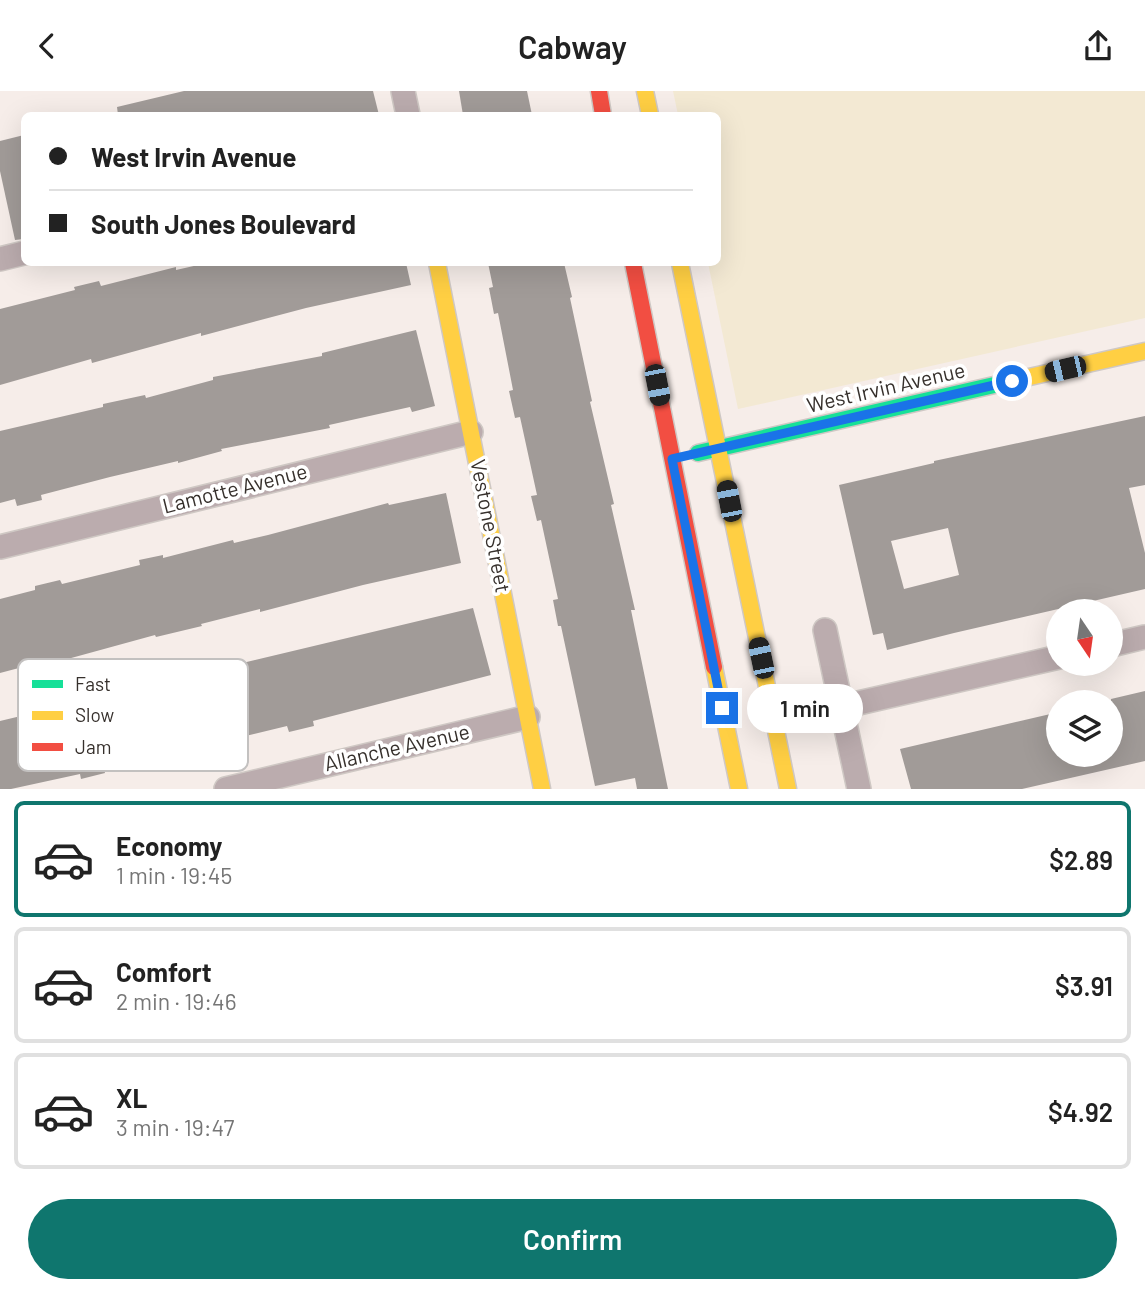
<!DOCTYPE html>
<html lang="en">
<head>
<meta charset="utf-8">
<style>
  body { margin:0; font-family:Barlow,sans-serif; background:#f2f2f2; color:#222; height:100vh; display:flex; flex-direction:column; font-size:26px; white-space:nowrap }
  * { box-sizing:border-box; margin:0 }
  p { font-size:23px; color:#767676 }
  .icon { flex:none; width:38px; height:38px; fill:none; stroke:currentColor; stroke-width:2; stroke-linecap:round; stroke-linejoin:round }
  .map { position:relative; height:698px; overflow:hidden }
  .details { display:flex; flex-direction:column; background:#fff; flex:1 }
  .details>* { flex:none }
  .hud { position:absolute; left:21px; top:21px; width:700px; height:154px; border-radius:10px; box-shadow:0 7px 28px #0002; display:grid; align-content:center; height:154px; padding:0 28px; background:#fff }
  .needle { width:46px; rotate:167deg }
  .tools { position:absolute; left:1046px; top:508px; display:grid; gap:14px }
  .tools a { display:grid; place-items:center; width:77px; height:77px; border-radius:50%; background:#fff; box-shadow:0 7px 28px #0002; font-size:35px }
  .end { position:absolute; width:32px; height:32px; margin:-16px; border:9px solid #1a73e8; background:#fff; box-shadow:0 0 0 4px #fff }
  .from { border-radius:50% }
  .bubble { position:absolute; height:49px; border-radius:24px; background:#fff; box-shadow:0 7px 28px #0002; font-size:23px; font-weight:600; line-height:49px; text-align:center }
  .car { position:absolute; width:21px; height:42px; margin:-21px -10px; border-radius:9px; box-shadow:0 0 5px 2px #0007; background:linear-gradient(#222 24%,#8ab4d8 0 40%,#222 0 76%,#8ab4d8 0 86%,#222 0) }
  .hud b { display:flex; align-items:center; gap:24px; height:66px; font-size:26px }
  .hud b+b { border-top:2px solid #e0e0e0 }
  .hud i { width:18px; height:18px; background:#222 }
  ul { padding:12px 0 0; list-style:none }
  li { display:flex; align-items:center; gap:21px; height:116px; margin:0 14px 10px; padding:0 14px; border:4px solid #e0e0e0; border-radius:10px }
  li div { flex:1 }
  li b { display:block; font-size:26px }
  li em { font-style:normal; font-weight:600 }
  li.active { border-color:#0f766e }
  li>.icon { width:63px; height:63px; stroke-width:1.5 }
  .action { display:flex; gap:14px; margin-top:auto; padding:14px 28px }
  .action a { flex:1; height:80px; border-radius:42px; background:#0f766e; color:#fff; font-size:28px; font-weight:600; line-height:80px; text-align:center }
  header { display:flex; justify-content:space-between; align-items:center; height:91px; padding:0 28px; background:#fff; font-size:32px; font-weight:600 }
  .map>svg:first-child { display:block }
  .sand { fill:#f3e9d3 }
  .building { fill:#a19b98; fill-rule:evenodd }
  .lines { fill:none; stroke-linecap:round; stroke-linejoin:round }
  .street-casing { stroke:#cfc8c4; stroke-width:26 }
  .fast-casing { stroke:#cfc8c4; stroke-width:19 }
  .slow-casing { stroke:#cfc8c4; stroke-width:19 }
  .jam-casing { stroke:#cfc8c4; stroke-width:19 }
  .street { stroke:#bbacae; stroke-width:23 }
  .fast { stroke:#16e098; stroke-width:16 }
  .slow { stroke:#ffcf43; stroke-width:16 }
  .jam { stroke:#f24e42; stroke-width:16 }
  .route { stroke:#1a73e8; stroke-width:9 }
  .labels { text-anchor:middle; stroke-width:7; stroke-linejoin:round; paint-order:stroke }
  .street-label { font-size:21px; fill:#36302c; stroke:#fff }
  .key { fill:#fff; stroke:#c3c1c0; stroke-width:2 }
  .key-label { font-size:19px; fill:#36302c }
</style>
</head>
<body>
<header><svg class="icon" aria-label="back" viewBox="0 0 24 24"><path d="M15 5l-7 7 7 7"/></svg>Cabway<svg class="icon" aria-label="share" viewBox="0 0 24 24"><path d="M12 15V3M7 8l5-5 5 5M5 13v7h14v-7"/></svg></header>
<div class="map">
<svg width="1145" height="698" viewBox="0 0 1145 698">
  <rect width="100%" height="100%" fill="#f6ede9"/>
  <polygon class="sand" points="673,0 1145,0 1145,227 738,318 708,172 718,172 718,24 678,24"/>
  <g class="building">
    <polygon points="184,0 373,0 379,24 118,24 117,16"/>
    <polygon points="459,0 527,0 532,24 463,24"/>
    <polygon points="24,44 24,148 15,149 0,80 0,50"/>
    <polygon points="207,172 406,172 411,194 306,217 201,245 201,242 92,272 91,268 0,294 0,218 75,199 74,196 99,190 101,195 176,176 176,179"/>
    <polygon points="488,172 564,172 572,206 570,207 592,310 590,311 614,413 611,414 635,519 631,519 668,698 637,698 635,687 595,695 561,535 558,535 553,509 558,508 541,429 537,430 531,405 537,404 520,326 515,327 509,300 513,299 498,222 494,223 489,197 493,196"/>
    <polygon points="416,239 435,315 412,321 410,316 329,334 330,337 221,358 222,360 178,372 178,370 110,386 41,404 42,409 17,415 15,408 0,412 0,340 103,316 103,313 145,304 146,307 213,289 213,286 322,265 322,262"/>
    <path d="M1145 325V394L1129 397 1145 462V498L954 542 887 559 883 542 873 544 839 394 934 372V370ZM948 437 959 484 904 498 891 450Z"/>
    <polygon points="446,402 461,472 363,494 260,521 260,518 201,533 202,535 156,546 155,544 53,572 53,568 0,582 0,508 35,499 35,495 60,489 62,493 140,474 139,469 163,464 163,467 233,449 234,452 268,444 388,412 389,414"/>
    <polygon points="473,517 491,584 313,630 314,635 289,641 287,635 208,654 209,660 185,666 184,661 104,678 105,682 81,688 80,683 11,698 0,698 0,630"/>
    <polygon points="1145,600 1145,670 1022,698 911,698 900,658 1059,621 1059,663 1111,663 1111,608"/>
  </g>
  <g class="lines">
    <g class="street-casing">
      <g id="street">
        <polyline points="403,0 408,24"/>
        <polyline points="0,168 24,162"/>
        <polyline points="0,456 471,341"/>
        <polyline points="825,539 859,698"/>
        <polyline points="1111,554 1145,546"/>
        <polyline points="841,616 1059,566"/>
        <polyline points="226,698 528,626"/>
      </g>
    </g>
    <g class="fast-casing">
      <polyline id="fast" points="698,362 1003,292"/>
    </g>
    <g class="slow-casing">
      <g id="slow">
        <polyline points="645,0 650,24"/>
        <polyline points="437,172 542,698"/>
        <polyline points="680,172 788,698"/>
        <polyline points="1003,292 1145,260"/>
        <polyline points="714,576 739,698"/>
      </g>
    </g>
    <g class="jam-casing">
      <g id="jam">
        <polyline points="599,0 603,24"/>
        <polyline points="633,172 714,576"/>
      </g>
    </g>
    <use href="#street" class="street"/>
    <use href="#fast" class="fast"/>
    <use href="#slow" class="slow"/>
    <use href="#jam" class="jam"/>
  </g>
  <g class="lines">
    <polyline class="route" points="722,617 672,368 1012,290"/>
  </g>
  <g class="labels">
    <g class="street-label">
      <text transform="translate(886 297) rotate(-13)" y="7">West Irvin Avenue</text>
      <text transform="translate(235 398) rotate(-14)" y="7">Lamotte Avenue</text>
      <text transform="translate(490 435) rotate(79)" y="7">Vestone Street</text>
      <text transform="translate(397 657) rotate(-13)" y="7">Allanche Avenue</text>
    </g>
  </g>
  <rect x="18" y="568" width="230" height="112" rx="10" class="key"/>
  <rect x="32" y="589" width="31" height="8" fill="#16e098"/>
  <rect x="32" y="620" width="31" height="9" fill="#ffcf43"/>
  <rect x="32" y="652" width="31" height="8" fill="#f24e42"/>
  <g class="key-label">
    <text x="75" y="600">Fast</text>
    <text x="75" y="631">Slow</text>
    <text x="75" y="663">Jam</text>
  </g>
</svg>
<div class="tools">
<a><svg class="needle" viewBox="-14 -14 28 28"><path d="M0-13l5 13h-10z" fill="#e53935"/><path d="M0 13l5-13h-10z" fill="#767676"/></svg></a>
<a><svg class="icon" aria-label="layers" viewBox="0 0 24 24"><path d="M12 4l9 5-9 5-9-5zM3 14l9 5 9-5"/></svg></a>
</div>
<i class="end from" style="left:1012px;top:290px"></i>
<i class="end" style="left:722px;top:617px"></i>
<div class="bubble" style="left:747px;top:593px;width:116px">1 min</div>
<i class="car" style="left:1065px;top:278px;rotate:257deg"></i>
<i class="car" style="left:657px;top:294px;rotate:169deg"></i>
<i class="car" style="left:729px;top:410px;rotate:349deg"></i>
<i class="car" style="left:761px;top:567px;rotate:348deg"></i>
<div class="hud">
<b><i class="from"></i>West Irvin Avenue</b>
<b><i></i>South Jones Boulevard</b>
</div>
</div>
<section class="details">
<ul>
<li class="active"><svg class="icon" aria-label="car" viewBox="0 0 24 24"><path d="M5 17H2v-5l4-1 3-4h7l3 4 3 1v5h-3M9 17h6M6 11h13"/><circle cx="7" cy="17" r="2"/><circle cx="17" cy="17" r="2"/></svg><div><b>Economy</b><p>1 min · 19:45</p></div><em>$2.89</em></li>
<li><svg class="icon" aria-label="car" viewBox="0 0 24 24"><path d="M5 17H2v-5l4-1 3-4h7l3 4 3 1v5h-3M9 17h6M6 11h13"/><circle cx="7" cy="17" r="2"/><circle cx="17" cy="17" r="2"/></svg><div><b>Comfort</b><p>2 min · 19:46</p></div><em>$3.91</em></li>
<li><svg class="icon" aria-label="car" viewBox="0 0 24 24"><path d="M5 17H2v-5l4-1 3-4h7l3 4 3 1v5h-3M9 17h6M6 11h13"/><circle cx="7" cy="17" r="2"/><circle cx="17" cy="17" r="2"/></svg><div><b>XL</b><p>3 min · 19:47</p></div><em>$4.92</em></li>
</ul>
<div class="action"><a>Confirm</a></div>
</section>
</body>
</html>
